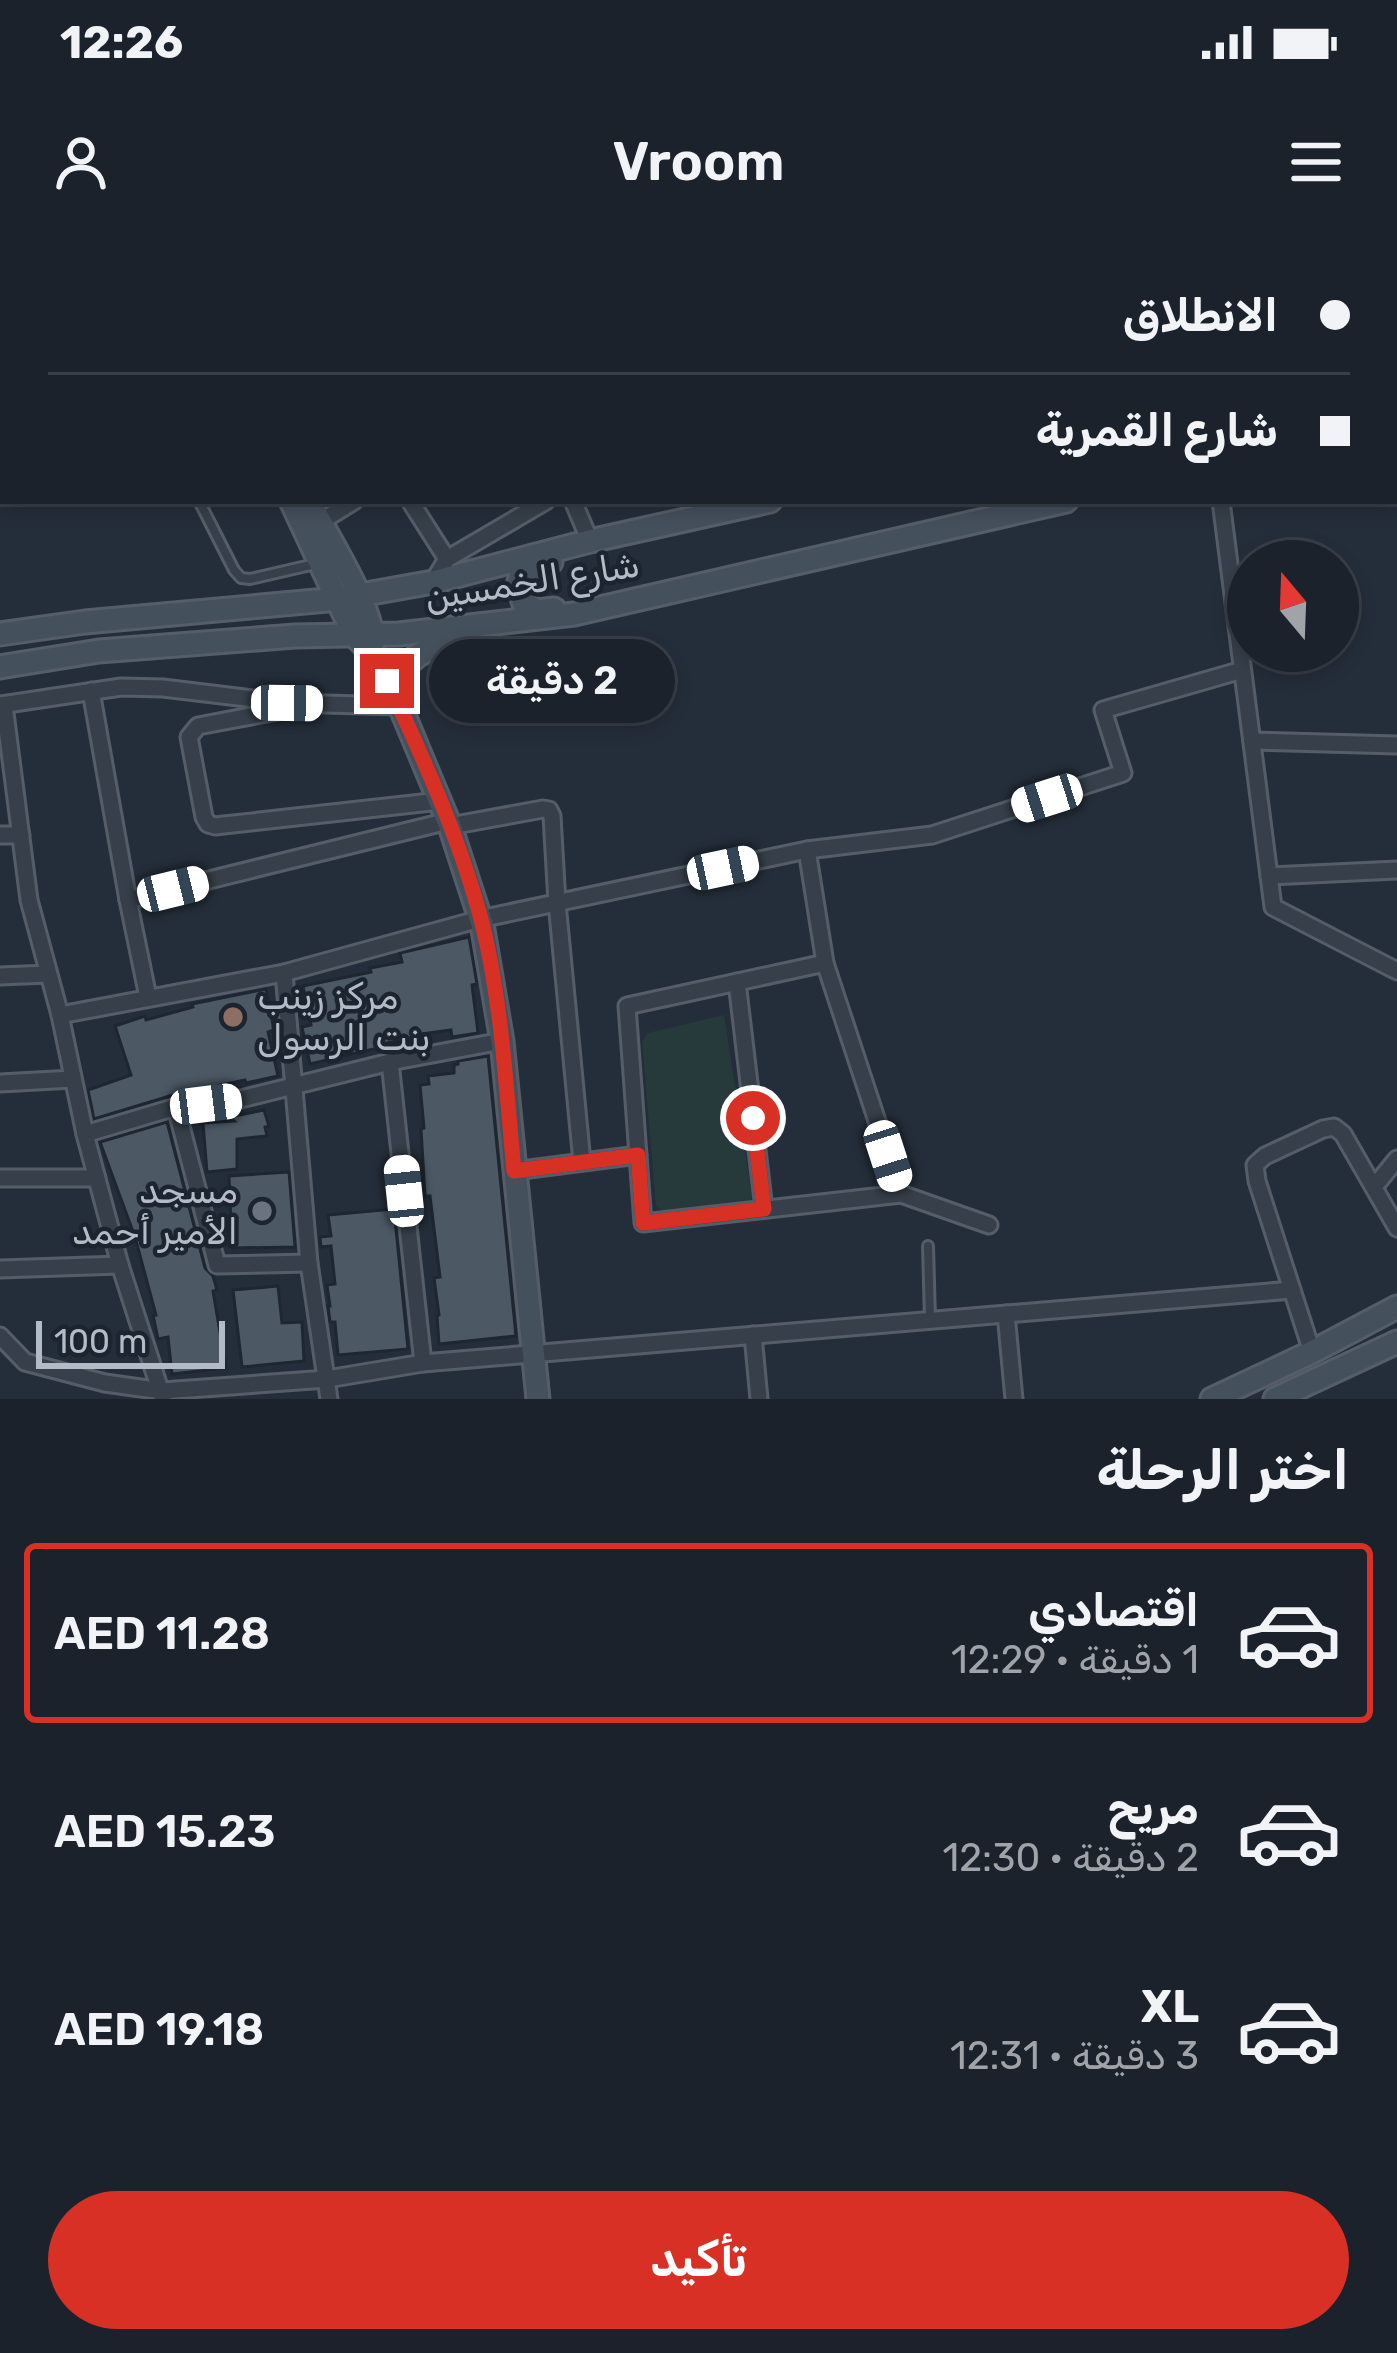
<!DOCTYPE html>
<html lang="ar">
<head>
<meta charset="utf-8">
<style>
  body { margin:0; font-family:Rubik,"Noto Naskh Arabic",sans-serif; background:#242a34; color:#f1f3f6; direction:rtl; height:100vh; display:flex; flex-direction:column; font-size:45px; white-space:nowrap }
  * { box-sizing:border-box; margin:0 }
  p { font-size:39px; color:#a0a4a9 }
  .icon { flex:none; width:66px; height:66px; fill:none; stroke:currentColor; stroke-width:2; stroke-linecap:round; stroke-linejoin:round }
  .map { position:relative; height:1159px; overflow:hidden; direction:ltr }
  .panel { display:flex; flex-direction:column; background:#1b222c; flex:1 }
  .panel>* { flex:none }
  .guide { position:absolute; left:0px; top:0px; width:1398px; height:264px; box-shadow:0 6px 18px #0003,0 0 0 3px #393f48; direction:rtl; display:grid; align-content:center; height:264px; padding:0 48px; background:#1b222c }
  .needle { width:78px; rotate:341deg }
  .fabs { position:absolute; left:1227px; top:300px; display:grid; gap:24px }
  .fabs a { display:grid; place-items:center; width:132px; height:132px; border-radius:50%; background:#1b222c; box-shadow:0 6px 18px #0003,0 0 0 3px #393f48; font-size:60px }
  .scale { position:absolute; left:36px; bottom:30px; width:189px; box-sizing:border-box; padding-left:12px; border:6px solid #b2bbc6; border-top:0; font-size:33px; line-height:42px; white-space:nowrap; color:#b2bbc6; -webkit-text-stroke:9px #1c252f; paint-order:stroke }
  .end { position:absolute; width:54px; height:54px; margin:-27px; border:15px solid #d93025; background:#fff; box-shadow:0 0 0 6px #fff }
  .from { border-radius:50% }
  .bubble { position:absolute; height:84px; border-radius:42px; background:#1b222c; box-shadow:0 6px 18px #0003,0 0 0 3px #393f48; font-size:39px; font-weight:600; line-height:84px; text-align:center; direction:rtl }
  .car { position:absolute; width:36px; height:72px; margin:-36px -18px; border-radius:15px; box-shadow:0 0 9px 3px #0007; background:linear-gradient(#fff 24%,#345 0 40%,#fff 0 76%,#345 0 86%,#fff 0) }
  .guide b { display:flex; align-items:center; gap:42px; height:114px; font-size:45px }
  .guide b+b { border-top:3px solid #393f48 }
  .guide i { width:30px; height:30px; background:#f1f3f6 }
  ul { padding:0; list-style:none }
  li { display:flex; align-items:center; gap:36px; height:180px; margin:0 24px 18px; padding:0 24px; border:6px solid transparent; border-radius:12px }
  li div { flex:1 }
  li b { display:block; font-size:45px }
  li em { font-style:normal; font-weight:600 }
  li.current { border-color:#d93025 }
  li>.icon { width:108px; height:108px; stroke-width:1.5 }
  h2 { padding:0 48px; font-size:54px; line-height:144px }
  .action { display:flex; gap:24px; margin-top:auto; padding:24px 48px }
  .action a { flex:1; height:138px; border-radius:72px; background:#d93025; color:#fff; font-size:48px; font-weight:600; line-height:138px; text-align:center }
  .status { display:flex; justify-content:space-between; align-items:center; height:84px; padding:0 60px; background:#1b222c; direction:ltr }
  .status svg { height:33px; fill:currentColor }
  header { display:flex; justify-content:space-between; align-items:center; height:156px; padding:0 48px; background:#1b222c; font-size:54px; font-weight:600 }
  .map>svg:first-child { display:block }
  .green { fill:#263a3b }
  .building { fill:#4c5965; stroke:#1e2731; stroke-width:3 }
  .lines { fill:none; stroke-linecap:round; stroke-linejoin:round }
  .lane-casing { stroke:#555e68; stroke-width:14 }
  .street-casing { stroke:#555e68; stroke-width:21 }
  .secondary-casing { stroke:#555e68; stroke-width:27 }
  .lane { stroke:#37404a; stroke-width:8 }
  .street { stroke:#37404a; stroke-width:15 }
  .secondary { stroke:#45505d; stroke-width:21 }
  .route { stroke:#d93025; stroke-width:15 }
  .education-dot { fill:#8d6e63; stroke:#1c252f; stroke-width:4.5 }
  .worship-dot { fill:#6b7280; stroke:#1c252f; stroke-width:4.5 }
  .labels { text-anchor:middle; stroke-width:9; stroke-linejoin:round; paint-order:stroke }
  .street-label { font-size:36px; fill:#b2bbc6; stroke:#1c252f }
  .poi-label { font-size:36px; fill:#b2bbc6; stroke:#1c252f; text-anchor:start }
</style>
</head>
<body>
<div class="status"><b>12:26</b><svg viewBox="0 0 49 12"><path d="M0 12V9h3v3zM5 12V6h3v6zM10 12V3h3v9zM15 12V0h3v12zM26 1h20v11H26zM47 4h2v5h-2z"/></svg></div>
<header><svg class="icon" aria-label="menu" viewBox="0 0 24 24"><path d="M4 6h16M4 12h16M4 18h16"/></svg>Vroom<svg class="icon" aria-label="person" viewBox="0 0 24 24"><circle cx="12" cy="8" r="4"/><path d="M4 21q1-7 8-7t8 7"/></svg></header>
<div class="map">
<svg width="1397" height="1159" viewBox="0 0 1397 1159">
  <rect width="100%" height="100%" fill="#242e3a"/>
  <polygon class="green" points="724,775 752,958 742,968 663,971 656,966 642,802 648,793"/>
  <g class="building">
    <polygon points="469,697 477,744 472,745 478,793 452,797 451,790 414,795 415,797 377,805 378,808 310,824 302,787 311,785 303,746 371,732 370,728 402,722 400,713"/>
    <polygon points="266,749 274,790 268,792 278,836 246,843 245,840 173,855 94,879 88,850 131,835 115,786 145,776 146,780 193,767 192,764"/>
    <polygon points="488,816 516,1096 439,1104 437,1076 439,1075 434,1038 440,1037 430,956 425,956 421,889 424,888 420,845 429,844 428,836 454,833 454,825 458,824 458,821"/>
    <polygon points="264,870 269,886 265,887 267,896 237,899 237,929 207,932 203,883 234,881 229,877"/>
    <polygon points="167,882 205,1028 213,1036 217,1050 213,1051 226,1128 172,1134 168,1097 158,1099 153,1075 156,1075 135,997 100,902"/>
    <polygon points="289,932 295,1007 232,1008 229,936"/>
    <polygon points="394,969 408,1109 338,1115 335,1082 330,1082 328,1066 330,1066 327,1045 335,1044 331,1006 321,1007 320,997 331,996 328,975"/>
    <polygon points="278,1046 282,1083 302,1082 304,1121 242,1127 233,1050"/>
  </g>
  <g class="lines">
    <g class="lane-casing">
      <g id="lane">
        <polyline points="0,78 3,77"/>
        <polyline points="0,211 3,210"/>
        <polyline points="199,261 234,330 241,338 250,339 315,324"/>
        <polyline points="928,1006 930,1079"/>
      </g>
    </g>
    <g class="street-casing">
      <g id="street">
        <polyline points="507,0 510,3"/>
        <polyline points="891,0 893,3"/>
        <polyline points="1079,0 1081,3"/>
        <polyline points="1104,0 1107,3"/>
        <polyline points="307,3 316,0"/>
        <polyline points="708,3 711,0"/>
        <polyline points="1258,3 1269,0"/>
        <polyline points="410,261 447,319"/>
        <polyline points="573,261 590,301"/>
        <polyline points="1221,261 1273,667 1397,731"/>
        <polyline points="320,282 354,261"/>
        <polyline points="433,342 447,319 546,261"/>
        <polyline points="91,451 128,660 148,757"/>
        <polyline points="314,464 198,486 189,497 204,577 208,584 215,586 440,561"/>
        <polyline points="0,465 121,447 163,448 287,463 400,466"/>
        <polyline points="4,465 29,660 60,775 85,894"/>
        <polyline points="1252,501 1397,505"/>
        <polyline points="450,586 543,569 549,570 552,576 557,663 582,922"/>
        <polyline points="0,595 21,595"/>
        <polyline points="807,610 825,723 901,954 989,985"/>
        <polyline points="1269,636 1397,630"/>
        <polyline points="128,660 448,581"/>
        <polyline points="825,723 627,766 643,983 901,954"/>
        <polyline points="284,733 309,1023 329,1159"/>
        <polyline points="0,736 48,734"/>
        <polyline points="737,742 764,969"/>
        <polyline points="60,775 284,733 480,679 807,610 932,595 1123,533 1103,470 1242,430"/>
        <polyline points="390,822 423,1123"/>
        <polyline points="0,843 73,839"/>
        <polyline points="176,867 217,1025 309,1023"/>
        <polyline points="514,931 638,915"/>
        <polyline points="0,938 97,938"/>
        <polyline points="1374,947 1397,919"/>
        <polyline points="0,1029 120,1025"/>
        <polyline points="1006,1074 1014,1159"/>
        <polyline points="753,1095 759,1159"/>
        <polyline points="0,1096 25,1122 105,1143 162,1151 327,1139 423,1123 1292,1050"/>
        <polyline points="1312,1112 1257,941 1255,925 1265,916 1323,889 1334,887 1343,894 1397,988"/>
        <polyline points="163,1159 120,1025 85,894 176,867 237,860 390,822 502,801"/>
      </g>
    </g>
    <g class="secondary-casing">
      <g id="secondary">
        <polyline points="164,0 166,3"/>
        <polyline points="1395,113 1397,112"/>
        <polyline points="1395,177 1397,176"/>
        <polyline points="291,261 354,395 373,415 400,466 450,586 482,684 502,801 538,1159"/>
        <path d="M309 261C327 296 371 364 373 402"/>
        <polyline points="551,322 520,337 518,346 524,364 539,371 554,369"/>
        <polyline points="0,394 85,382 338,359 433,342 590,301 770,261"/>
        <polyline points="0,427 99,411 295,396 399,394 574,374 1066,261"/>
        <path d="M392 451C408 410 431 408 470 397"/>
        <polyline points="1212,1159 1312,1112 1397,1067"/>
        <polyline points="1275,1159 1397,1102"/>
      </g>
    </g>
    <use href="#lane" class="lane"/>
    <use href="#street" class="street"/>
    <use href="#secondary" class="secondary"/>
  </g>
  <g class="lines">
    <path class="route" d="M387 441C424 519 460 599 482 683 502 762 506 850 514 931L638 915 643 983 764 969 753 878"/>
  </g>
  <circle class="education-dot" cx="233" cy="777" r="12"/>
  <circle class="worship-dot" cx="262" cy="971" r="12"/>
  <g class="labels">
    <g class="street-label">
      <text transform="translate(532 340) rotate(-9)" y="13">شارع الخمسين</text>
    </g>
    <g class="poi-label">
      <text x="257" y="769">مركز زينب<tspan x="257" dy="41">بنت الرسول</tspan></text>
      <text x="238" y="963" text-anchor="end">مسجد<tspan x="238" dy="41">الأمير أحمد</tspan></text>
    </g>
  </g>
</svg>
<div class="fabs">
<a><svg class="needle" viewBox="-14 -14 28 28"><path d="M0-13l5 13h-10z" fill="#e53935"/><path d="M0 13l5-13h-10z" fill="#a0a4a9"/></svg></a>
</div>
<div class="scale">100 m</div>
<i class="end from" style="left:753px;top:878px"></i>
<i class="end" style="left:387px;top:441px"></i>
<div class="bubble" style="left:429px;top:399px;width:246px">2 دقيقة</div>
<i class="car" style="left:287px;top:463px;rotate:91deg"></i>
<i class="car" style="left:1047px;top:558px;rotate:252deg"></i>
<i class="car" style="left:723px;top:628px;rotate:78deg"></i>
<i class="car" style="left:173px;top:649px;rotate:76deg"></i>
<i class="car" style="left:206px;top:864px;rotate:83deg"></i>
<i class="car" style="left:888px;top:916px;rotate:162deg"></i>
<i class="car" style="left:404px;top:951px;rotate:354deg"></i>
<div class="guide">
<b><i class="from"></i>الانطلاق</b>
<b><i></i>شارع القمرية</b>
</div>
</div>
<section class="panel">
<h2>اختر الرحلة</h2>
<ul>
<li class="current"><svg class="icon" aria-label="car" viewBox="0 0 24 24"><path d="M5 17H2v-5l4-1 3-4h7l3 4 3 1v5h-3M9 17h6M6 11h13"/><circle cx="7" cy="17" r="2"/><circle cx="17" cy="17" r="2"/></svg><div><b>اقتصادي</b><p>1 دقيقة · 12:29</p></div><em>AED 11.28</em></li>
<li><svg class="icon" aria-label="car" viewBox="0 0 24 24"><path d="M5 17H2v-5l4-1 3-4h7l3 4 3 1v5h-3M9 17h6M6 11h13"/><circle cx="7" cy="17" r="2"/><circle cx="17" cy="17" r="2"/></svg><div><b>مريح</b><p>2 دقيقة · 12:30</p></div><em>AED 15.23</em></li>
<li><svg class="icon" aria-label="car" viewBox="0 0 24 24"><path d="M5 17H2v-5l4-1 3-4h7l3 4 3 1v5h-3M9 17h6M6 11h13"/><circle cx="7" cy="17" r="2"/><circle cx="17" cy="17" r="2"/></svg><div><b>XL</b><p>3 دقيقة · 12:31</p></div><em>AED 19.18</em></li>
</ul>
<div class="action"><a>تأكيد</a></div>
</section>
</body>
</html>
